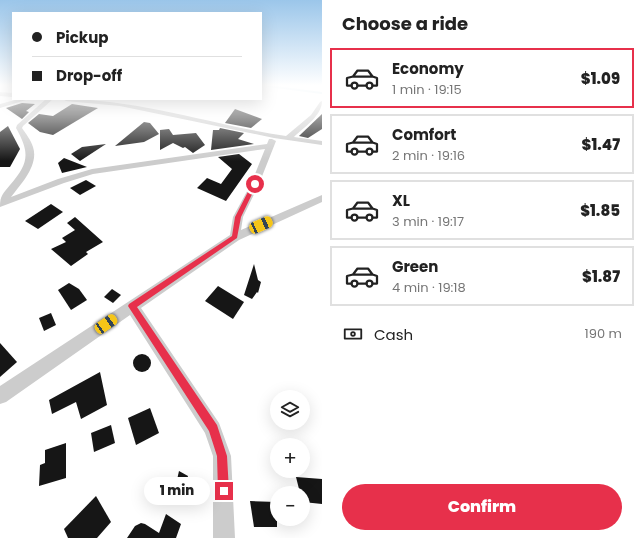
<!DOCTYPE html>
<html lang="en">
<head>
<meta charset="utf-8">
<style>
  body { margin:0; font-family:Poppins,sans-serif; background:#f6f6f6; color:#222; height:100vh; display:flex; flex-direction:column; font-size:15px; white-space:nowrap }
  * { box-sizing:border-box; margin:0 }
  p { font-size:13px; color:#767676 }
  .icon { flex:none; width:22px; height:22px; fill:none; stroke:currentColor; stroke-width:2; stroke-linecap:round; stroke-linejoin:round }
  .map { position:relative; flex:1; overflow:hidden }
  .sheet { display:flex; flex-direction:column; background:#fff; width:320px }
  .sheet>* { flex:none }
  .top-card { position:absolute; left:12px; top:12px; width:250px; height:88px; border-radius:0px; box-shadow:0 4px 16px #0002; display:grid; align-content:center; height:88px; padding:0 20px; background:#fff }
  .buttons { position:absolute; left:270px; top:390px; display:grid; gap:8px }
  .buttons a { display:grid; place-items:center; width:40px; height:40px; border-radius:50%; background:#fff; box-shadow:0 4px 16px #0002; font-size:20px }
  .end { position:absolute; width:18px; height:18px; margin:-9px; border:5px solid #e7304b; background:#fff; box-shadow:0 0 0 2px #fff }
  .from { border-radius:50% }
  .bubble { position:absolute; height:28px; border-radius:14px; background:#fff; box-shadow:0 4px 16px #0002; font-size:13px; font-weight:800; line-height:28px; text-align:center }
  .car { position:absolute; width:12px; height:24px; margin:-12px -6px; border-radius:5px; box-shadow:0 0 3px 1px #0007; background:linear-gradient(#f5c518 24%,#345 0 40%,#f5c518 0 76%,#345 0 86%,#f5c518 0) }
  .top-card b { display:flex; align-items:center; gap:14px; height:38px; font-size:15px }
  .top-card b+b { border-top:1px solid #e0e0e0 }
  .top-card i { width:10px; height:10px; background:#222 }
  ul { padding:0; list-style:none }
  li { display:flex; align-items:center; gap:12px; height:60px; margin:0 8px 6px; padding:0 12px; border:2px solid #e0e0e0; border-radius:0px }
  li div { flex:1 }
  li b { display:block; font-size:15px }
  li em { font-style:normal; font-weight:800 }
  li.active { border-color:#e7304b }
  li>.icon { width:36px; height:36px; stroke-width:1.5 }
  h2 { padding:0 20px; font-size:18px; line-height:48px }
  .pay { display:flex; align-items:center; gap:10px; height:44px; padding:0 20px; font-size:15px }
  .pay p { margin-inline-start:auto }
  .button { display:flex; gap:8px; margin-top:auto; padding:8px 20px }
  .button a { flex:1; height:46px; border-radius:24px; background:#e7304b; color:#fff; font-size:16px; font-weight:800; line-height:46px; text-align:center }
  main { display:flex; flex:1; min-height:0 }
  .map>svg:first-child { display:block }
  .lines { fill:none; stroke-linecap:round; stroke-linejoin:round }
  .stream { stroke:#c9e1ec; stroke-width:2 }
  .building { fill:#161616 }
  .minor { fill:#ccc; fill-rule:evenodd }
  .route { fill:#e7304b }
</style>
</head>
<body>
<main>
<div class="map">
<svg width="322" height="538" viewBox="0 0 322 538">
  <rect width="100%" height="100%" fill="#fff"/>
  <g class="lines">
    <polyline class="stream" points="268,86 322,93"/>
  </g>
  <g class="building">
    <polygon points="22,103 35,104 26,111 29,112 22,119 6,108"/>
    <polygon points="72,104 98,108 53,135 40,132 28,123 39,114 53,116"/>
    <polygon points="235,109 262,119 251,128 225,123"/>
    <polygon points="322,114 322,129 308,138 299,136"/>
    <polygon points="144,122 150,123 159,134 144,142 115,146"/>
    <polygon points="8,126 20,149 10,167 0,167 0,132"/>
    <polygon points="220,128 244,133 238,139 254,144 211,150 213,130 219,130"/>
    <polygon points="169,129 173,135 196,133 205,145 193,153 185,147 183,148 173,143 160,150 160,130"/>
    <polygon points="106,144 80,161 71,154 82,147"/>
    <polygon points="239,154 252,164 226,201 197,188 207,178 221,184 232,169 218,157"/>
    <polygon points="64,158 87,167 62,173 58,163"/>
    <polygon points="86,180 96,186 80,195 70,188"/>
    <polygon points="51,204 63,212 38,229 25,221"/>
    <polygon points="75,217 103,242 86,252 88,254 71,266 51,249 66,242 62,238 75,230 67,223"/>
    <polygon points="254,264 258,280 261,282 258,293 257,292 252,299 244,295"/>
    <polygon points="69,283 79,289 87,300 71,310 58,290"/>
    <polygon points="218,286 244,302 233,319 205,301"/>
    <polygon points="112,289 121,295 113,303 104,297"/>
    <polygon points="51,313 56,325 44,331 39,318"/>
    <polygon points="0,343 17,362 0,377"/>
    <circle cx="142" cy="363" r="9"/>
    <polygon points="100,372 107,405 81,419 76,402 52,414 49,400"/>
    <polygon points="150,408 159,433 136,445 128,418"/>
    <polygon points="111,425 115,443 94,452 91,433"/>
    <polygon points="66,443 66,478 39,486 40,465 45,463 45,450"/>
    <polygon points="179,471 188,476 185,489 176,484"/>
    <polygon points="296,477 322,479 322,504 303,502 303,493 300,493"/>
    <polygon points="96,496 111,522 97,538 68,538 64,529"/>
    <polygon points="250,501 277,502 277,527 254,527"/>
    <polygon points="166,514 181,524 176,538 127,538 135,526 141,523 145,524 159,533"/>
  </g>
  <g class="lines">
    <g class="minor">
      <polygon points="0,92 13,93 13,97 0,96"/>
      <polygon points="19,99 29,99 0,108 0,104"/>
      <path d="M46 99H53L23 126 22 128C26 134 31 140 33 147 39 165 21 184 11 197L58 179 92 169 267 144 269 139H272L276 141 259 184 243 217 241 230 322 195V202L239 240 141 308 219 423 231 456 235 538H213V456L205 433 130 315 6 402 0 404V386L230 235 233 217 251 184 265 149 93 174 64 183 0 207C0 195 3 194 10 185 29 163 30 153 16 128L17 125Z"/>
      <path d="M63 99C139 99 212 125 286 136L311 115 320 102 322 101C322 116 304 127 294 137L322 141V145L274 138 120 106 66 101Z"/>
    </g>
  </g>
  <linearGradient id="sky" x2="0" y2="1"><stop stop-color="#9bc6ea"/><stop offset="0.53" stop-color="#fff"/><stop offset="1" stop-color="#fff" stop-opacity="0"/></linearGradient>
  <rect width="322" height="161" fill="url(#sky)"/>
  <polygon class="route" points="255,183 257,184 241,217 237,238 137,307 217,425 227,456 229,491 227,495 224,497 220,495 218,491 217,456 209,431 128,306 129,304 232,236 235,217 252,184"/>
</svg>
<div class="buttons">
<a><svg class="icon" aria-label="layers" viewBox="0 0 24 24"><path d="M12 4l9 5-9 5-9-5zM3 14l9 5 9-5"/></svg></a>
<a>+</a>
<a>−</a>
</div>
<i class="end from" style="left:255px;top:184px"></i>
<i class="end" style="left:224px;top:491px"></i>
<div class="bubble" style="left:144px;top:477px;width:66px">1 min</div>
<i class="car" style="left:261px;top:225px;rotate:66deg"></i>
<i class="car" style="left:106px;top:324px;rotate:56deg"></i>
<div class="top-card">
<b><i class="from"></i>Pickup</b>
<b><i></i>Drop-off</b>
</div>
</div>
<section class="sheet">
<h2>Choose a ride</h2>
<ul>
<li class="active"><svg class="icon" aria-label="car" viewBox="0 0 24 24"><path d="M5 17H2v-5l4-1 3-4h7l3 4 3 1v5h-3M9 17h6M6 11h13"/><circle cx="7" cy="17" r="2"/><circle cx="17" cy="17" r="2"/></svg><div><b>Economy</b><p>1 min · 19:15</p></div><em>$1.09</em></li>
<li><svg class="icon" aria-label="car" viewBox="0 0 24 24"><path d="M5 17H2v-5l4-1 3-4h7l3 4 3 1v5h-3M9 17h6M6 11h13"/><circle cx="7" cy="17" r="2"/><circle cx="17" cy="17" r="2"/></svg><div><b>Comfort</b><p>2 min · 19:16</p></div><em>$1.47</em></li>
<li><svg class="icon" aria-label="car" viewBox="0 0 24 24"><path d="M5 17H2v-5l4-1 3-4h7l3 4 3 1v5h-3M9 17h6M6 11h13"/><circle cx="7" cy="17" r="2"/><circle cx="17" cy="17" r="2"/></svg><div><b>XL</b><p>3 min · 19:17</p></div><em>$1.85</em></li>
<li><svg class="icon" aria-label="car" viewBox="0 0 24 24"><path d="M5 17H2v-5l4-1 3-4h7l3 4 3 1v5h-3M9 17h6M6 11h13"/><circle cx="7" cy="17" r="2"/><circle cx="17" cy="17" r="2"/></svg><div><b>Green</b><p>4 min · 19:18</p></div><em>$1.87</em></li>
</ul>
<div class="pay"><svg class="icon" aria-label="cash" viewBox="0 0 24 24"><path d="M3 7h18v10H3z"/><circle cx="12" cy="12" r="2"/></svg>Cash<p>190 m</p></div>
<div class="button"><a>Confirm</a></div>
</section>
</main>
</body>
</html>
